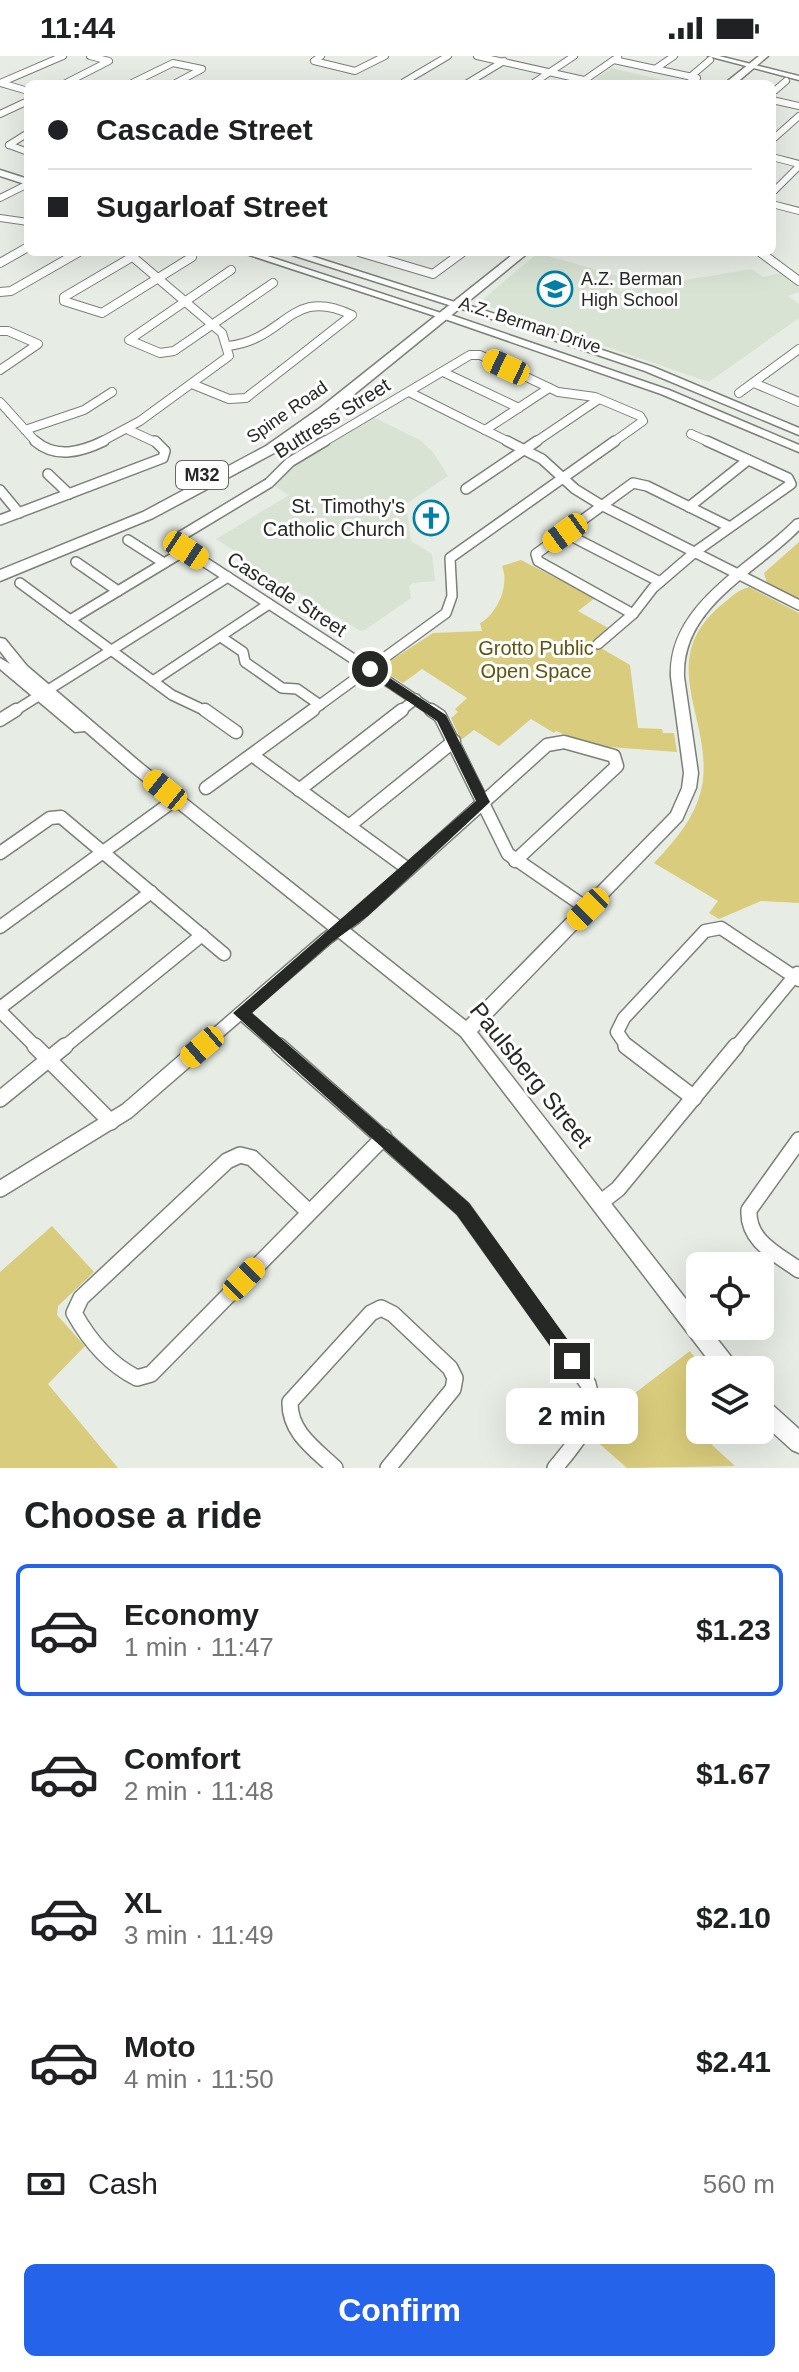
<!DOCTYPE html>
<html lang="en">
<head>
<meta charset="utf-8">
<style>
  body { margin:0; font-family:Helvetica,sans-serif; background:#f6f6f6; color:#202124; height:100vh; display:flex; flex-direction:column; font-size:30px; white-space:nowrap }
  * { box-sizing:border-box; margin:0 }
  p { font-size:26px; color:#757577 }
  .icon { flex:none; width:44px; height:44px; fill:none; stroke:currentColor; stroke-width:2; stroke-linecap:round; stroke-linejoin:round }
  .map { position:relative; height:1412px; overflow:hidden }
  .panel { display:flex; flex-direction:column; background:#fff; flex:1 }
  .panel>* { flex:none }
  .banner { position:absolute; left:24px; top:24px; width:752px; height:176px; border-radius:12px; box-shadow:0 8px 32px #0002; display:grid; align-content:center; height:176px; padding:0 24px; background:#fff }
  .controls { position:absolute; left:686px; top:1196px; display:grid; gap:16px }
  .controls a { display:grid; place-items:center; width:88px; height:88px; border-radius:12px; background:#fff; box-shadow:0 8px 32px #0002; font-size:40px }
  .end { position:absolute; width:36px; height:36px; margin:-18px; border:10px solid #262825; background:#fff; box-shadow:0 0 0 4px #fff }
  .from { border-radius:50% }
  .bubble { position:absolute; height:56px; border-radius:12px; background:#fff; box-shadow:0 8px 32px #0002; font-size:26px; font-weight:700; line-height:56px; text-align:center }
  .car { position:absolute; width:24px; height:48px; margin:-24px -12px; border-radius:10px; box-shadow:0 0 6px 2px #0007; background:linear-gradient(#f5c518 24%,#345 0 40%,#f5c518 0 76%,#345 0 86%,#f5c518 0) }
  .banner b { display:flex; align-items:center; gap:28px; height:76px; font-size:30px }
  .banner b+b { border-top:2px solid #e0e0e0 }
  .banner i { width:20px; height:20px; background:#202124 }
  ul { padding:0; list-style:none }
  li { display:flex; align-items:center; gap:24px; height:132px; margin:0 16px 12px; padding:0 8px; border:4px solid transparent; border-radius:12px }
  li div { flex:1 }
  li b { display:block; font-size:30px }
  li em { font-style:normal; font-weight:700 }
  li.active { border-color:#2563eb }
  li>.icon { width:72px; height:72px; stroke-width:1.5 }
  h2 { padding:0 24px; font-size:36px; line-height:96px }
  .pay { display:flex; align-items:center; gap:20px; height:88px; padding:0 24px; font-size:30px }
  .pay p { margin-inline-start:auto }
  .primary-button { display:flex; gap:16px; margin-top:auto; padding:16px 24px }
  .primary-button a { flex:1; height:92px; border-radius:12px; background:#2563eb; color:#fff; font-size:32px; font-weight:700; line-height:92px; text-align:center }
  .status { display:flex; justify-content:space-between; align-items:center; height:56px; padding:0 40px; background:#fff; direction:ltr }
  .status svg { height:22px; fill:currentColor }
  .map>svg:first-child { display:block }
  .built { fill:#d8e3d4 }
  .green { fill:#d9cc7c }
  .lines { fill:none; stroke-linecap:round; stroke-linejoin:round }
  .minor-far4-casing { stroke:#7b8079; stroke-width:8 }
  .minor-far3-casing { stroke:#7b8079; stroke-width:10 }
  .minor-far2-casing { stroke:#7b8079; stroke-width:12 }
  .minor-far1-casing { stroke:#7b8079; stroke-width:15 }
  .minor-casing { stroke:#7b8079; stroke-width:18 }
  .tertiary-casing { stroke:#7b8079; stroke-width:3 }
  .secondary-casing { stroke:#7b8079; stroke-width:3 }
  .primary-casing { stroke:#7b8079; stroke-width:3 }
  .minor-far4 { stroke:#fff; stroke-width:6 }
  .minor-far3 { stroke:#fff; stroke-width:8 }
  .minor-far2 { stroke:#fff; stroke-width:9 }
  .minor-far1 { stroke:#fff; stroke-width:12 }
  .minor { stroke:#fff; stroke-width:15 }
  .tertiary { fill:#fff; fill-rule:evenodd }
  .secondary { fill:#fff; fill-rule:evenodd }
  .primary { fill:#fff; fill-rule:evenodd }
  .route { fill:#262825 }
  .labels { text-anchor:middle; stroke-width:6; stroke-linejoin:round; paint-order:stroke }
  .far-poi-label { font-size:18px; fill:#262825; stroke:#fff; text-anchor:start }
  .far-street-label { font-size:18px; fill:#262825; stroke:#fff }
  .shield { fill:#fff; stroke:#676866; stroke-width:2 }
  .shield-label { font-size:18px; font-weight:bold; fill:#262825 }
  .street-label { font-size:20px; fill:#262825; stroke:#fff }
  .poi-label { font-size:20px; fill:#262825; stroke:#fff; text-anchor:end }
  .park-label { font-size:20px; fill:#5f550e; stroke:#fff }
  .near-street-label { font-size:24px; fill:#262825; stroke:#fff }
</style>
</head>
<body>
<div class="status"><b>11:44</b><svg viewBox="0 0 49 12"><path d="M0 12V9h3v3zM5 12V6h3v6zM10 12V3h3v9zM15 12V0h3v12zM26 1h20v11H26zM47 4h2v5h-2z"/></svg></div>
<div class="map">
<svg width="799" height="1412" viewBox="0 0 799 1412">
  <rect width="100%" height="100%" fill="#e7ede5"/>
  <g class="built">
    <polygon points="612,12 680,28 587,28"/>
    <polygon points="538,197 628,223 618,235 752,213 763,221 781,217 799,231 799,236 788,240 799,248 799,262 709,326 482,248 482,244"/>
    <polygon points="373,361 420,384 433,396 448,420 406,448 411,485 432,498 435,525 413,527 409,530 411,542 365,574 360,575 297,535 280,545 232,514 247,503 216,483 289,439 273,429 287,413"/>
  </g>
  <g class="green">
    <polygon points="799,486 799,543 767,527 764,517"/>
    <path d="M521 504 595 542 578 555 610 573 594 588 630 609 638 672 662 673 663 677H674L677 696 609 691 607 693 573 685V682L556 675 554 677 531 663 499 690 474 674 461 684 451 662 458 656 455 653 467 642 422 613 403 627 385 616 384 609 433 577 482 575 480 567C497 558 510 529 502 510Z"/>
    <path d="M749 531 799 557V847L761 845 719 863 709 857 718 845 654 807C674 786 696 761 702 730 714 664 655 607 719 551 729 543 737 534 749 531Z"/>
    <polygon points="52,1170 94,1216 58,1250 57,1259 85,1290 48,1328 118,1412 0,1412 0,1216"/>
    <polygon points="690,1295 704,1314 700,1314 700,1374 719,1374 710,1387 735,1410 627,1412 594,1383 618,1350"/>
  </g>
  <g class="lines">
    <g class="minor-far4-casing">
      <g id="minor-far4">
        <polyline points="321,0 314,5 355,15 385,0"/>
        <polyline points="477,0 584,24"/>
        <polyline points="614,4 697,22"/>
        <polyline points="655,13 674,0"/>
        <polyline points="690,21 710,4"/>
        <polyline points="0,27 63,0"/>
        <polyline points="1,27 28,35"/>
        <polyline points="64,28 109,5 90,0"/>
        <polyline points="130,28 173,7 202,13 174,28"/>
        <polyline points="406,28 404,26 448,0"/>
        <polyline points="466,28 504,5"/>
        <polyline points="532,28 574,0"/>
        <polyline points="579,28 618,1"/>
        <polyline points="772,37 786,25"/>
        <polyline points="772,44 799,50"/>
        <polyline points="0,58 28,45"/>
        <polyline points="772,84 799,60"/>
        <polyline points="9,89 28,77"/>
        <polyline points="9,89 28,96"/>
        <polyline points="772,101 799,108"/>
        <polyline points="772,137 799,110"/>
        <polyline points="0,142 28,128"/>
        <polyline points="772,148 799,155"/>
        <polyline points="0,162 28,166"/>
      </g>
    </g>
    <g class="minor-far3-casing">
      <g id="minor-far3">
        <polyline points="359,196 433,218 463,196"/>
        <polyline points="760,196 799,225"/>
        <polyline points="132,201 64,241 64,245 102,257 192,201"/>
        <polyline points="0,207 28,191"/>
        <polyline points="231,214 129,284 160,297 174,295 273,227"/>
        <polyline points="0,236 11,235 79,196"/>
        <polyline points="0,275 8,275 38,288 0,314"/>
        <polyline points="443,316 519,352"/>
        <polyline points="754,327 799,346"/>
        <path d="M192 328 229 343 246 342 352 259C290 229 286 284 228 290"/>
        <polyline points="409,336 511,387"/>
        <polyline points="739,337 799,293"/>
        <polyline points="0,346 37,387"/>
        <polyline points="25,374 84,354 112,336"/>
        <polyline points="129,374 157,387"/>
        <polyline points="485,374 549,332"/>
        <polyline points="691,378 711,387"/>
        <polyline points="99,387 140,365 229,300 222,277 127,196"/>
        <polyline points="322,387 470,299 480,299 558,336 595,341 640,360 643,365 612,387"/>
        <polyline points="534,387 599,343"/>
      </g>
    </g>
    <g class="minor-far2-casing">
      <g id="minor-far2">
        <path d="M35 385C56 403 81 396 104 385"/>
        <polyline points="325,385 290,406 269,427 181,480 177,488 369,613"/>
        <polyline points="507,385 542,403 575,433 601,449 799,549"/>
        <polyline points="48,418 69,438"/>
        <polyline points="466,433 537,385"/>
        <polyline points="0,434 19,457"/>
        <polyline points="689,451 748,404"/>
        <polyline points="0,464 163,402 165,395 155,385"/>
        <polyline points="565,477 660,526"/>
        <polyline points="128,484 164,507"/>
        <polyline points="76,506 118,535"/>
        <polyline points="20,527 172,639 208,656"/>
        <polyline points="633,558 538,505 536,498 633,427 647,430 728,470"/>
        <polyline points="70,564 186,494"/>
        <polyline points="221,581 243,596 245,606 282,632 297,633 320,649"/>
        <polyline points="598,588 633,558 653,532 695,496 791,428 788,422 707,385"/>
        <polyline points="369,613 434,656"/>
        <polyline points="369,613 446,557 452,540 450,502 615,385"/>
        <polyline points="153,625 269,548"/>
        <polyline points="13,656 228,521"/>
        <polyline points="310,656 369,613"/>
        <polyline points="399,656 416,643"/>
      </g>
    </g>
    <g class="minor-far1-casing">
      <g id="minor-far1">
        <polyline points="205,654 236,676"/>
        <polyline points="431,654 440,660 508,798 588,853"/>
        <polyline points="0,664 16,654"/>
        <polyline points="252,699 408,813"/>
        <polyline points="206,732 313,654"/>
        <polyline points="299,734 402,654"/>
        <polyline points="349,770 454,685"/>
        <polyline points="0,797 50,762 61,761 224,898"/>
        <polyline points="0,871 176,743"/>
        <polyline points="0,952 151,836"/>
        <polyline points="0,955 37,992"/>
        <polyline points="241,957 281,992"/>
        <polyline points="63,992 202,879"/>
        <polyline points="200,992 326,883 355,862 547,689 564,686 614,700 617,710 515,805"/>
        <polyline points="628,992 617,976 624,962 705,875 721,872 799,924"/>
        <polyline points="735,992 797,917"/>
      </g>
    </g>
    <g class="minor-casing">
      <g id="minor">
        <polyline points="35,990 111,1066"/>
        <path d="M279 990 463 1153 588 1328C599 1363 576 1386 555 1412"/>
        <polyline points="626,990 694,1042"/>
        <polyline points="0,1043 65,990"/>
        <path d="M799 1084 749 1154C747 1185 777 1198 799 1214"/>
        <polyline points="0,1133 127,1055 202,990"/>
        <polyline points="600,1147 618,1133 736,990"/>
        <path d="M309 1156 252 1102 240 1099 227 1105 81 1242 74 1257C89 1284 109 1308 137 1322L151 1318 384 1081"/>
        <path d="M335 1412C315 1393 289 1376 290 1346L371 1257 381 1252 393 1258 450 1312 455 1322 453 1333 388 1412"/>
      </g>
    </g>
    <g class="tertiary-casing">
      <g id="tertiary">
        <polygon points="708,0 719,0 799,20 799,24"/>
        <polygon points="456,247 462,247 653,311 799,372 799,379 645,315 456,251"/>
        <polygon points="442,258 448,258 669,334 799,389 799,396 661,338 442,262"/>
        <path d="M799 463V474C756 518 681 551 684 621L698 717 696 732 682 764 477 976 700 1261V1270H707L736 1307 739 1314H716L461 980 131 715 85 675 75 676 0 613V602L10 608 0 595V582L5 583 27 610 141 707 466 965 671 757 682 732 684 717 671 621C668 547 750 510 795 464Z"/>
        <polygon points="760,1341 767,1344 799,1373 799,1397 792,1394 760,1365"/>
      </g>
    </g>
    <g class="secondary-casing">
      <g id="secondary">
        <polygon points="0,114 28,123 28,129 0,120"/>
        <polygon points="240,196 255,196 450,260 441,262"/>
        <polygon points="283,196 299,196 464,249 455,251"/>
      </g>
    </g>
    <g class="primary-casing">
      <g id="primary">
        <polygon points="759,0 768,0 735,28 724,28"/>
        <polygon points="516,196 529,196 330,358 276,396 153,462 0,525 0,514 143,456 266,390 320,352"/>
      </g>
    </g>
    <use href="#minor-far4" class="minor-far4"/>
    <use href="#minor-far3" class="minor-far3"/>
    <use href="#minor-far2" class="minor-far2"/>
    <use href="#minor-far1" class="minor-far1"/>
    <use href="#minor" class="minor"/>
    <use href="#tertiary" class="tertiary"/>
    <use href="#secondary" class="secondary"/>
    <use href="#primary" class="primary"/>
  </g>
  <polygon class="route" points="370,609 446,659 490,746 368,860 331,887 252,957 469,1147 578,1298 581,1305 578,1311 572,1314 565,1311 457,1159 233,957 476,745 437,665 365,616 365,610"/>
  <defs>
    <g id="school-ring" transform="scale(1.8)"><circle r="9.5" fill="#fff" stroke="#0180a5" stroke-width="1.5"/><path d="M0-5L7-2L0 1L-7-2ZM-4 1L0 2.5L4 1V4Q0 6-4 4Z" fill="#0180a5"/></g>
    <g id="church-ring" transform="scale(1.8)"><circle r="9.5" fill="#fff" stroke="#0180a5" stroke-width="1.5"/><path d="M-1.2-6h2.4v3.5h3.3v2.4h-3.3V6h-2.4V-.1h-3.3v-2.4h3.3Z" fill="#0180a5"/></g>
  </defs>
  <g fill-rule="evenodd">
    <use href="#school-ring" x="555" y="233"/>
    <use href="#church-ring" x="431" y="462"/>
  </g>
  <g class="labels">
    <g class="far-poi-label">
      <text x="581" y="229">A.Z. Berman<tspan x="581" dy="21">High School</tspan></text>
    </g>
    <g class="far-street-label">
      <text transform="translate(530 269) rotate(18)" y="6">A.Z. Berman Drive</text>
      <text transform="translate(287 356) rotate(-35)" y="6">Spine Road</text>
    </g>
    <rect class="shield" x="176" y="405" width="52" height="28" rx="6"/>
    <g class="shield-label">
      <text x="202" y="425">M32</text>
    </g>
    <g class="street-label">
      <text transform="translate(332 362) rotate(-32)" y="7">Buttress Street</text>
      <text transform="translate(287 538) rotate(33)" y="7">Cascade Street</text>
    </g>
    <g class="poi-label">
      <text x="405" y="457">St. Timothy's<tspan x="405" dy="23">Catholic Church</tspan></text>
    </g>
    <g class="park-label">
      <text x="536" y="599">Grotto Public<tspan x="536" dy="23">Open Space</tspan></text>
    </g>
    <g class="near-street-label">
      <text transform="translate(531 1019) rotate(51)" y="8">Paulsberg Street</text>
    </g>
  </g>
</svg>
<div class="controls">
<a><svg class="icon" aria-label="locate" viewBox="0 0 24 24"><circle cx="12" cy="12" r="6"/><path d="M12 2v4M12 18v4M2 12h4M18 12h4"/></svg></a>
<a><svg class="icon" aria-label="layers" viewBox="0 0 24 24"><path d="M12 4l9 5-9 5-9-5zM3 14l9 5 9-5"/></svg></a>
</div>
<i class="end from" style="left:370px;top:613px"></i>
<i class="end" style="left:572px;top:1305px"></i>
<div class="bubble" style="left:506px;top:1332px;width:132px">2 min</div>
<i class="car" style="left:506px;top:311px;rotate:295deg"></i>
<i class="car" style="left:565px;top:477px;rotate:234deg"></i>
<i class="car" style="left:186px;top:494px;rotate:123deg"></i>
<i class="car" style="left:165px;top:734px;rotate:309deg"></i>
<i class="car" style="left:588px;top:853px;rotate:225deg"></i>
<i class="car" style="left:202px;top:991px;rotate:229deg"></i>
<i class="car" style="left:244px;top:1223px;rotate:44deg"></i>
<div class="banner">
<b><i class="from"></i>Cascade Street</b>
<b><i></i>Sugarloaf Street</b>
</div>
</div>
<section class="panel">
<h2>Choose a ride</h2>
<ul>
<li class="active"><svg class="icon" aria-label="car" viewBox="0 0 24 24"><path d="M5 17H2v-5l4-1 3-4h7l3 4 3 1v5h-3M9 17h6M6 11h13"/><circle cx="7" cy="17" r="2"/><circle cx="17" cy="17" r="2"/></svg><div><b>Economy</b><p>1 min · 11:47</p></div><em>$1.23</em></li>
<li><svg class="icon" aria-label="car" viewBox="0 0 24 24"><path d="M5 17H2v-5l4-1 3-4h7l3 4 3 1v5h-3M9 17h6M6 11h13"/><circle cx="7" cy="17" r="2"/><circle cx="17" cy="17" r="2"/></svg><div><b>Comfort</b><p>2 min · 11:48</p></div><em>$1.67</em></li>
<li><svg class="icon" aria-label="car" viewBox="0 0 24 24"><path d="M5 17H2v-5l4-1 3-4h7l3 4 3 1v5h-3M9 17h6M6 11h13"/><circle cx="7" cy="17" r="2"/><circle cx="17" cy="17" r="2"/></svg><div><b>XL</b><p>3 min · 11:49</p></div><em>$2.10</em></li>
<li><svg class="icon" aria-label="car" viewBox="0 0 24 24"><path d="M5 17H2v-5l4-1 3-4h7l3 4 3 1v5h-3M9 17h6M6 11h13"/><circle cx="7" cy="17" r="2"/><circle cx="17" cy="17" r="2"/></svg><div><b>Moto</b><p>4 min · 11:50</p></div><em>$2.41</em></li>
</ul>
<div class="pay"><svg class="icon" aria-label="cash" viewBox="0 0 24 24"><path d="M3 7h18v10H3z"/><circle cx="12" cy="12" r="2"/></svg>Cash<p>560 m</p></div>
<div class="primary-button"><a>Confirm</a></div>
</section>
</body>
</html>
